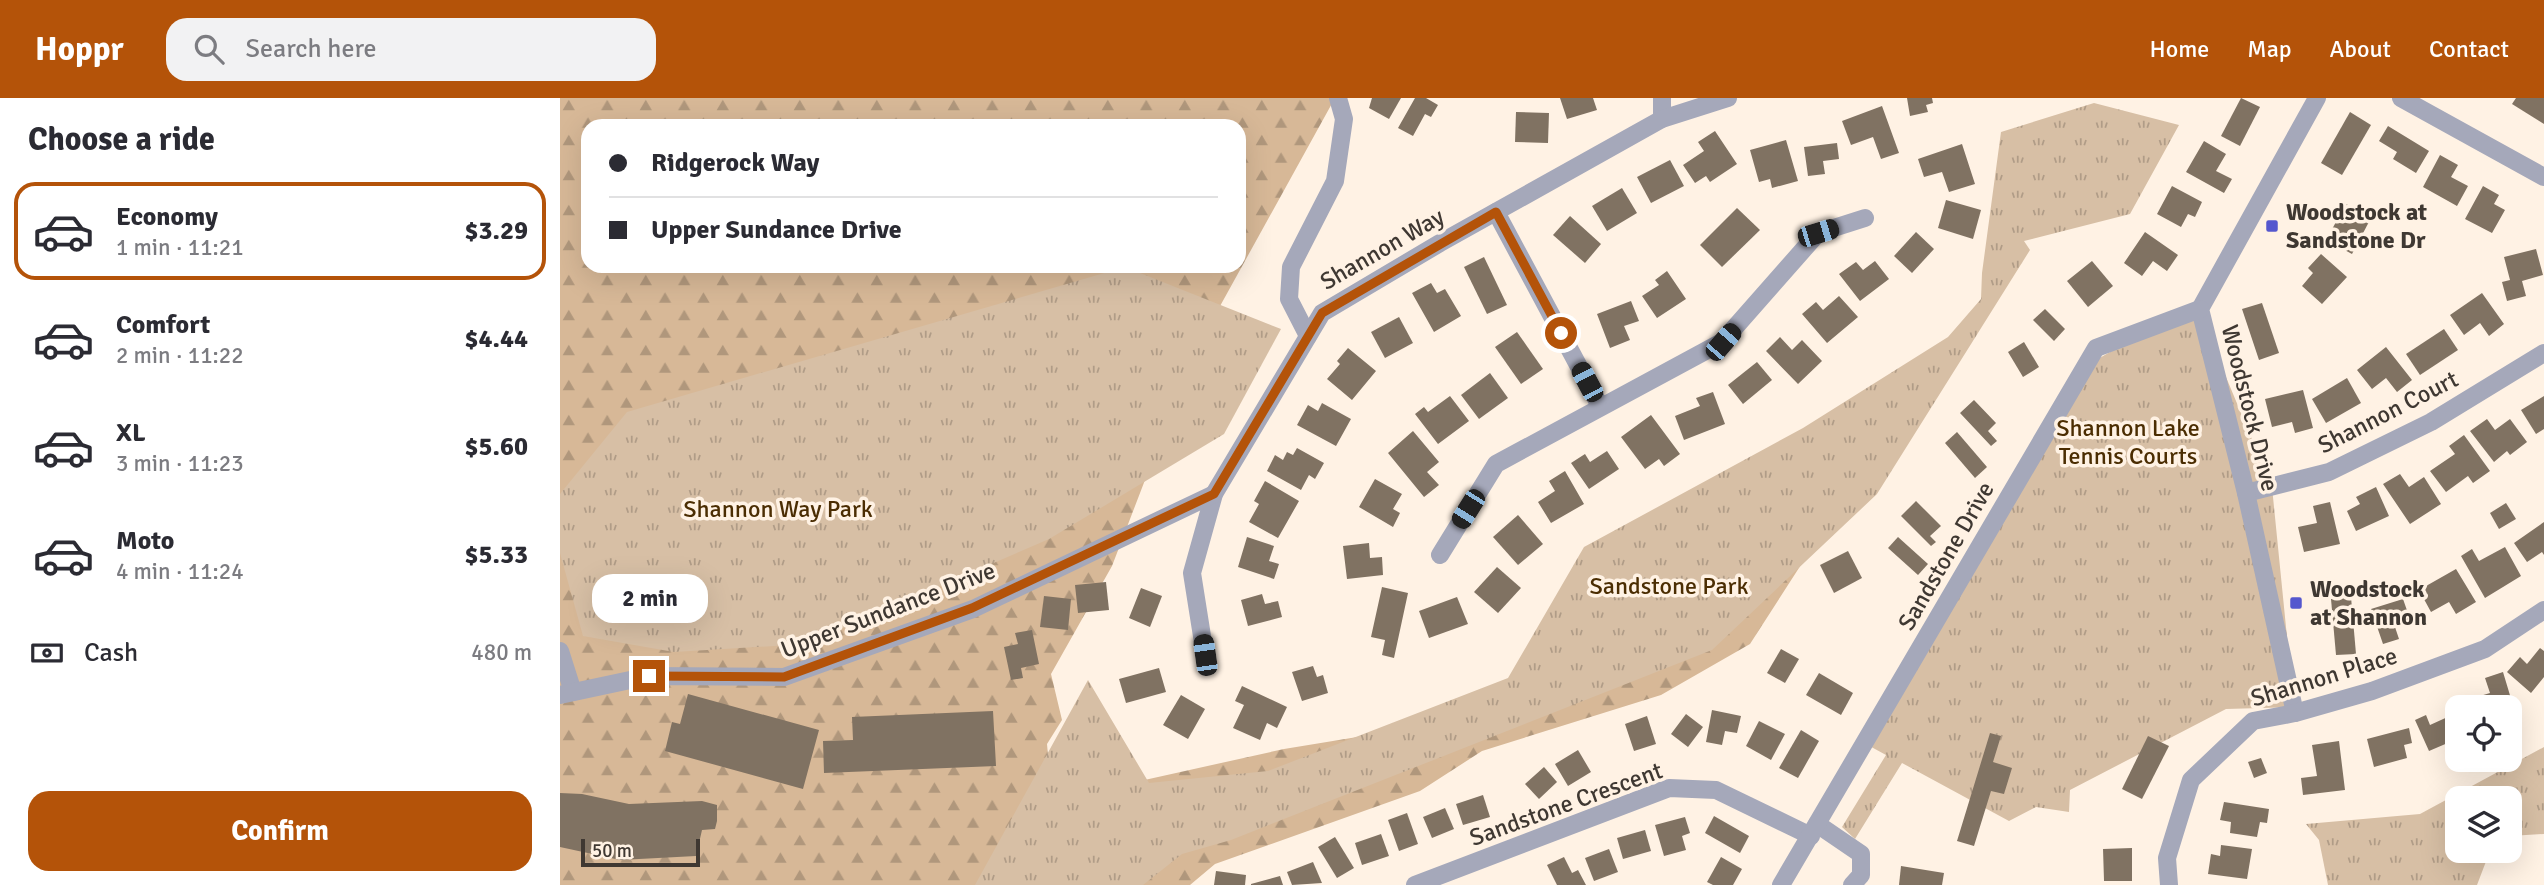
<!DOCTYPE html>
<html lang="en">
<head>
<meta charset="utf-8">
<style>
  body { margin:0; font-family:Signika,sans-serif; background:#f2f2f3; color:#2b2b33; height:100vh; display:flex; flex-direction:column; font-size:26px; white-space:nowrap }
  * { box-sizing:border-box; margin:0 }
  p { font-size:23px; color:#7c7c81 }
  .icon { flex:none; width:38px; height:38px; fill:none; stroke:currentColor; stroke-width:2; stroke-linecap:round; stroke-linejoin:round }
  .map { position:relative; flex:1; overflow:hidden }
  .drawer { display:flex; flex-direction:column; background:#fff; width:560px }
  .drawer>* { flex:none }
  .top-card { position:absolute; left:21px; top:21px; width:665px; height:154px; border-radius:21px; box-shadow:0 7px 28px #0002; display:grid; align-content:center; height:154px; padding:0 28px; background:#fff }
  .fabs { position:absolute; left:1885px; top:597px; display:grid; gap:14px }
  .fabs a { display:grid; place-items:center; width:77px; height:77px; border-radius:14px; background:#fff; box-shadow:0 7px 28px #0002; font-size:35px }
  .scale { position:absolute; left:21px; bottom:18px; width:119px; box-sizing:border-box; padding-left:7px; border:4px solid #3f3832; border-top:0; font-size:19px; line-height:24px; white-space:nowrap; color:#3f3832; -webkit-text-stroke:5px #fff2e4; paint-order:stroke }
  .end { position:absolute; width:32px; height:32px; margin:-16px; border:9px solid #b45309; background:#fff; box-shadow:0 0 0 4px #fff }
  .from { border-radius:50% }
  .bubble { position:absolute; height:49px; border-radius:21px; background:#fff; box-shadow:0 7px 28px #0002; font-size:23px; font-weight:700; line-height:49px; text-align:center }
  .car { position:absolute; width:21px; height:42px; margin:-21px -10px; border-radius:9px; box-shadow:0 0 5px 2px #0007; background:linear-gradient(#222 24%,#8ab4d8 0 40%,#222 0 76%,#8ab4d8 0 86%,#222 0) }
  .top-card b { display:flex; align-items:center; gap:24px; height:66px; font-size:26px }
  .top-card b+b { border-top:2px solid #e1e1e2 }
  .top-card i { width:18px; height:18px; background:#2b2b33 }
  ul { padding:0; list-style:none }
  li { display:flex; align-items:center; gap:21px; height:98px; margin:0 14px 10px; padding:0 14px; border:4px solid transparent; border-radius:21px }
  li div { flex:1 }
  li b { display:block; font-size:26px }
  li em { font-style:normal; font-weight:700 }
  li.selected { border-color:#b45309 }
  li>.icon { width:63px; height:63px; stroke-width:1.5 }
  h2 { padding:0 28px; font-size:32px; line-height:84px }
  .pay { display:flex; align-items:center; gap:18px; height:77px; padding:0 28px; font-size:26px }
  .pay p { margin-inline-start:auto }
  .primary-button { display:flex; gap:14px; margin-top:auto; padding:14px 28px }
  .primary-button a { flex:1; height:80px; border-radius:21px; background:#b45309; color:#fff; font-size:28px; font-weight:700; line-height:80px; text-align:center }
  header { display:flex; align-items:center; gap:42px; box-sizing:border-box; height:98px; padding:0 35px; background:#b45309; color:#fff }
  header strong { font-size:33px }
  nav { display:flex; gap:38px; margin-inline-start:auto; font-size:24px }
  .search { width:490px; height:63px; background:#f2f2f3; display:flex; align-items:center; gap:18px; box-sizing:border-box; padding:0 24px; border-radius:21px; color:#7c7c81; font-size:26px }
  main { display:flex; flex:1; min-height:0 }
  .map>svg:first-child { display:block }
  .forest { fill:url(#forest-firs); fill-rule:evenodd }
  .park { fill:url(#park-tufts) }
  .building { fill:#807262 }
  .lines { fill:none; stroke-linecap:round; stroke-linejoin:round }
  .minor { stroke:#a5a8ba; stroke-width:18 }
  .route { stroke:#b45309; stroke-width:9 }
  .poi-dot { fill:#5557ce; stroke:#fff2e4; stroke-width:2.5 }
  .labels { text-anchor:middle; stroke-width:7; stroke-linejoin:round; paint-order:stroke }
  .poi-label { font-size:24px; font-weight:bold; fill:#3f3832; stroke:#fff2e4; text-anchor:start }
  .street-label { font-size:24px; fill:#3f3832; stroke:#fff2e4 }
  .park-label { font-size:24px; fill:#4b2d02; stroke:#fff2e4 }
</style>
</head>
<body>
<header>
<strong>Hoppr</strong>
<div class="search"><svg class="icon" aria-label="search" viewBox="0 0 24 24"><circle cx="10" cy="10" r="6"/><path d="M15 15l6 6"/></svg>Search here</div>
<nav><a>Home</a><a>Map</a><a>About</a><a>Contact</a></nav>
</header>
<main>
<section class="drawer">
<h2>Choose a ride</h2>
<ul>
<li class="selected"><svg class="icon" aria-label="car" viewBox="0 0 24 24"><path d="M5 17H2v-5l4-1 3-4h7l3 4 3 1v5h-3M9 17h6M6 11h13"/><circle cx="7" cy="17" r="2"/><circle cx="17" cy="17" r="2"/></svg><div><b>Economy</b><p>1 min · 11:21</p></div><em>$3.29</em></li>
<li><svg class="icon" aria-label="car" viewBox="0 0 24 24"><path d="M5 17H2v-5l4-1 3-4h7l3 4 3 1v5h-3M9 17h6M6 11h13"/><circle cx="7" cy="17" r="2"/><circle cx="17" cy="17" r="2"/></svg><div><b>Comfort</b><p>2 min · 11:22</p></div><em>$4.44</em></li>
<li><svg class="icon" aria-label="car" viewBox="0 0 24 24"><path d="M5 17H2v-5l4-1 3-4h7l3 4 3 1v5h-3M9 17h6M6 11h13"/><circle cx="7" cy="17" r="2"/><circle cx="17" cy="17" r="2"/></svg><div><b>XL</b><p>3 min · 11:23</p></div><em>$5.60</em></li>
<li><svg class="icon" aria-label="car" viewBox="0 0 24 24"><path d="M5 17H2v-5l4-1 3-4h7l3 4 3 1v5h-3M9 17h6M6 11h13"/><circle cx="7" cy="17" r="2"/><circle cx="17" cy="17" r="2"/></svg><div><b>Moto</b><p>4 min · 11:24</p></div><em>$5.33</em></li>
</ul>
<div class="pay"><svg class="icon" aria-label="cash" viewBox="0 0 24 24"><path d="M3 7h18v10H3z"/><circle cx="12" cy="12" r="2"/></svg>Cash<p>480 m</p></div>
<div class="primary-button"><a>Confirm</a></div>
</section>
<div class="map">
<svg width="1984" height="787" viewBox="0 0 1984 787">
  <defs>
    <pattern id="forest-firs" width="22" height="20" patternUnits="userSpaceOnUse" patternTransform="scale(1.75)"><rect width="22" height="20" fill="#d7b897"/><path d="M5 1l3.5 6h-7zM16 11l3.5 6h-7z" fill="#b0977c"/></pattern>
    <pattern id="park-tufts" width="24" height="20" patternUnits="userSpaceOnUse" patternTransform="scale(1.75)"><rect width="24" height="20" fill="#d7bfa5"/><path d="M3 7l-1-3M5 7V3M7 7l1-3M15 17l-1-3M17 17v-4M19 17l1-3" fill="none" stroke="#b09c87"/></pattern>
  </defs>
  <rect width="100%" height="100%" fill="#fff2e4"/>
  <path class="forest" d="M0 0H775L633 257 552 468 491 576 502 622 487 646 489 668 535 693 724 651 895 623 1246 459 1190 546 1101 597 922 653 860 693 655 766 630 787H0ZM28 28H679V168H28Z"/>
  <g class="park">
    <polygon points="1534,5 1619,27 1570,116 1464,143 1470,152 1317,396 1152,552 671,742 622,756 583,787 415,787 528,582 589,685 708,673 948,580 1024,449 1243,330 1388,239 1421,201 1422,175 1441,34"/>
    <polygon points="565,169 721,231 664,336 489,441 246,546 114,554 23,538 0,455 0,396 67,314"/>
    <polygon points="1635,205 1712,389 1734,609 1666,611 1510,692 1509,714 1476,709 1449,723 1342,665 1295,741 1282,729 1326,657 1304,645 1531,265"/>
    <polygon points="1984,649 1984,736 1950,738 1950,700 1897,700 1897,752 1930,753 1917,787 1768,787 1759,742 1746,726 1860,716"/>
  </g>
  <g class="building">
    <polygon points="812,0 841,0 829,21 809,10"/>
    <polygon points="855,0 866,0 878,7 871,19 865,16 853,38 838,30"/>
    <polygon points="1000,0 1033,0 1037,12 1007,21"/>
    <polygon points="1347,0 1372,0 1373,5 1366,7 1368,14 1350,18"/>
    <polygon points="1681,0 1700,9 1680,48 1661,38"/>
    <polygon points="1956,0 1984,0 1984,26 1952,6"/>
    <polygon points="1322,8 1339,55 1321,61 1313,39 1291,47 1282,23"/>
    <polygon points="956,14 989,15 988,45 955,44"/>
    <polygon points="1790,14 1811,27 1782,77 1761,65"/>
    <polygon points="1828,28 1869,53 1856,75 1833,61 1837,54 1819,43"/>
    <polygon points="1155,33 1177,66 1150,84 1146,78 1135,85 1123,67 1144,53 1138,44"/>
    <polygon points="1226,42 1238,83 1212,90 1210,81 1199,84 1190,52"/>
    <polygon points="1644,43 1666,56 1656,73 1672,81 1664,95 1626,74"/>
    <polygon points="1277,45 1279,61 1263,63 1265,76 1248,78 1244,49"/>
    <polygon points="1402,46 1415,86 1389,94 1382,74 1364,79 1358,61"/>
    <polygon points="1880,57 1898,67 1891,79 1908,88 1897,108 1863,89"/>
    <polygon points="1110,62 1124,88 1091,105 1077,79"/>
    <polygon points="1612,88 1642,104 1635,119 1628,116 1621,129 1597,116"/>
    <polygon points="1923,88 1939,97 1934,106 1945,112 1932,135 1905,121"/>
    <polygon points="1062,90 1077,115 1047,133 1032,108"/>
    <polygon points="1386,102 1421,112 1413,141 1378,130"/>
    <polygon points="1786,106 1811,120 1792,156 1766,142"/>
    <polygon points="1177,110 1200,132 1162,169 1140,147"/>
    <polygon points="1010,118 1041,146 1025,165 993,137"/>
    <polygon points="1356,134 1374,151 1352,175 1334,158"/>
    <polygon points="1585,134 1618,157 1607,173 1593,163 1582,178 1564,165"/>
    <polygon points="1976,151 1983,177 1962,183 1966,198 1947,203 1942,184 1950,182 1944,159"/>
    <polygon points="1761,156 1787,179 1762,206 1742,188 1753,175 1748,170"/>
    <polygon points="924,159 947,207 927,216 904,169"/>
    <polygon points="1315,163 1329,181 1300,203 1279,176 1296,164 1303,172"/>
    <polygon points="1532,163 1553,188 1528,209 1507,183"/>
    <polygon points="1107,173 1126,201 1097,220 1082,198 1099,187 1095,182"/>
    <polygon points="871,185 877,195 885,191 901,218 874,234 852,195"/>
    <polygon points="1922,195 1944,226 1929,238 1920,225 1904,237 1890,217"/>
    <polygon points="1279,198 1298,219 1267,245 1242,216 1256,204 1263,212"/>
    <polygon points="1071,203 1079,223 1064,228 1070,242 1050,250 1037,216"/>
    <polygon points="1702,205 1719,255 1699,262 1682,211"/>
    <polygon points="1485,211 1505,231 1494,243 1473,222"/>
    <polygon points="839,219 853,245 825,260 811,234"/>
    <polygon points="1884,231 1898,252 1860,277 1846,256"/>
    <polygon points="957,234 983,271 961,286 935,249"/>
    <polygon points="1220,239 1232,252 1242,242 1262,263 1238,286 1206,253"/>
    <polygon points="1464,244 1479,269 1463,279 1448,254"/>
    <polygon points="1826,249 1852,282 1837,294 1826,280 1812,291 1797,272"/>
    <polygon points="788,250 816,273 792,302 767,281 780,266 777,263"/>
    <polygon points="1197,264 1212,282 1183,306 1168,287"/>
    <polygon points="930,275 948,300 919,321 901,297"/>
    <polygon points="1787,280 1801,305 1766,325 1752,301"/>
    <polygon points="1743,292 1753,330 1735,335 1732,324 1712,329 1705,301"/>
    <polygon points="1153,294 1165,326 1124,342 1115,318 1140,308 1136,300"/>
    <polygon points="890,298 909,323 878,346 855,316 864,309 868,314"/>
    <polygon points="1984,298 1984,331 1976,336 1961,312"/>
    <polygon points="1414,302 1436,325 1428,333 1437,343 1431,348 1400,315"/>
    <polygon points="762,305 791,321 776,348 737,327 748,307 758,313"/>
    <polygon points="1091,317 1120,356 1104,368 1099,361 1085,371 1061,339"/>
    <polygon points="1927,321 1935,332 1950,321 1967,344 1950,357 1947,353 1934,364 1910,333"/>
    <polygon points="853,333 879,364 867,374 879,387 864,399 828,355"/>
    <polygon points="1397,334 1427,369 1415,380 1385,345"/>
    <polygon points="1904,337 1930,373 1913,385 1908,378 1886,394 1870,373 1895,356 1889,348"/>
    <polygon points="737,350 764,365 755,381 749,377 741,392 707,373 715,357 723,362 727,354 733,357"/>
    <polygon points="1047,353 1059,371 1029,391 1011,365 1025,356 1030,364"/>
    <polygon points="1005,373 1024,406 991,425 978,404 995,393 989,383"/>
    <polygon points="1840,376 1849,389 1864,379 1881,406 1850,426 1823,386"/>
    <polygon points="815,381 842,396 833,411 840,415 833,429 799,409"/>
    <polygon points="705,383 739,403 718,440 689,424 699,406 694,403"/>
    <polygon points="1816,389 1829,418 1796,433 1787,413 1800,406 1796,399"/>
    <polygon points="1356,403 1381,428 1370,438 1376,444 1371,448 1341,418"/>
    <polygon points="1770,404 1780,446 1744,454 1738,429 1757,425 1753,408"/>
    <polygon points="1946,405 1956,421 1939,431 1930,415"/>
    <polygon points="958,417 983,446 958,467 933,439"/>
    <polygon points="1984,424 1984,457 1982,454 1967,464 1954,445"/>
    <polygon points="687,439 714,448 709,463 719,466 714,481 678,469"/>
    <polygon points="1338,439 1368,466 1358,477 1328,450"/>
    <polygon points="809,445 810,460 822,459 823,477 787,481 783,448"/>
    <polygon points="1945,449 1961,478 1925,500 1901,458 1912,451 1919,463"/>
    <polygon points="1288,453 1302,480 1274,495 1260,467"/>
    <polygon points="937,469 961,490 938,515 914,494"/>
    <polygon points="1896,471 1916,504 1896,516 1889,504 1871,514 1859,492"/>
    <polygon points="546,484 549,512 518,515 515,487"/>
    <polygon points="822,489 848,495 834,560 822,557 825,542 811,539"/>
    <polygon points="581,490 602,498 590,529 569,520"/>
    <polygon points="702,496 705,506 718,503 722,519 688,528 681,502"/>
    <polygon points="484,498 511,501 508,532 480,529"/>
    <polygon points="897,499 908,526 869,540 859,513"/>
    <polygon points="1791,499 1796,556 1776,557 1771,501"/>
    <polygon points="1843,501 1850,521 1834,526 1839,541 1823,546 1811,511"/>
    <polygon points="472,532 479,566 461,570 463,580 451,582 444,549 458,546 455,535"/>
    <polygon points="1980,550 1984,553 1984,579 1971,595 1947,574 1960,559 1967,566"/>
    <polygon points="1221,551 1239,561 1225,585 1207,575"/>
    <polygon points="753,568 757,579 763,577 768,595 742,603 732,574"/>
    <polygon points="599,570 606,594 566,605 559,581"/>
    <polygon points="1943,574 1958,624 1950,627 1950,609 1913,609 1910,601 1930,595 1925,580"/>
    <polygon points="1259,575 1293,595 1281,617 1246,597"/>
    <polygon points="682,588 727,609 717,630 707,625 700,642 673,630 684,607 675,603"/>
    <polygon points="128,596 259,632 243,691 105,653 112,624 120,626"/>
    <polygon points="621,597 645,611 628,641 603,627"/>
    <polygon points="1152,612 1181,618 1177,635 1165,633 1162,647 1146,644"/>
    <polygon points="433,613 436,668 264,675 263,643 293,642 292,619"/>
    <polygon points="1126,616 1143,629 1128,649 1111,636"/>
    <polygon points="1866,617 1870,627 1892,617 1897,628 1897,641 1869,653 1855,622"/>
    <polygon points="1087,618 1096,646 1074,653 1065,626"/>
    <polygon points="1199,623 1225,636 1211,662 1186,648"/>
    <polygon points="1849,630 1852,645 1844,647 1847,660 1814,669 1807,641"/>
    <polygon points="1241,632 1259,643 1238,680 1219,670"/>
    <polygon points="1430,635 1441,638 1433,664 1452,670 1444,696 1431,693 1414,748 1397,743"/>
    <polygon points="1588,638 1609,648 1582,701 1562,691"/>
    <polygon points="1779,643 1785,692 1743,697 1741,680 1757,678 1752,647"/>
    <polygon points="1018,652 1031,674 1008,688 995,666"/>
    <polygon points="1701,660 1707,675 1694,680 1688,664"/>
    <polygon points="984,669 997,684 979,701 965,686"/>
    <polygon points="0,695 22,696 69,706 142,703 157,707 157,723 155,731 142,732 136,758 60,762 0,749"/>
    <polygon points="923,697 930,719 903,727 896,706"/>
    <polygon points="1664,704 1709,711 1707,725 1700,724 1697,739 1670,735 1671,724 1660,722"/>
    <polygon points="885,710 894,731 872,740 863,719"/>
    <polygon points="847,715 858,746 839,753 828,722"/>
    <polygon points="1154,718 1189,738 1180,755 1145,735"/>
    <polygon points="1125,719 1130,735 1122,738 1126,752 1104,758 1095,727"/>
    <polygon points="1085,732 1091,753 1063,761 1057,740"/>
    <polygon points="821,736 829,758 802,767 795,745"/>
    <polygon points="775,739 794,770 777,780 758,749"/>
    <polygon points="1661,747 1692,751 1687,781 1648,776 1651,756 1660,758"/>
    <polygon points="1572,750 1572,783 1544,783 1543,751"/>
    <polygon points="1049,751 1058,774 1034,783 1025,760"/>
    <polygon points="1004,759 1012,775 1018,772 1026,787 997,787 987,767"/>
    <polygon points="1161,759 1182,771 1173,787 1153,787 1147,784"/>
    <polygon points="753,764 762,785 732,787 727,774"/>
    <polygon points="1341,768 1384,775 1382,787 1339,787"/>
    <polygon points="656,773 686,777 685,787 654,787"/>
    <polygon points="720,778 723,787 691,787 691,786"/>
  </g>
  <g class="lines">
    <g class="minor">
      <polyline points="1102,0 1102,21"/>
      <polyline points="1841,0 1984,79"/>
      <polyline points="936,114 1040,308"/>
      <polyline points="748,238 729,201 731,169 775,83 784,21 778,0"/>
      <polyline points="1686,395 1769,374 1871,324 1984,255"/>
      <polyline points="880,457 936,366 1162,244 1258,135 1305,120"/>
      <polyline points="0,553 13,594"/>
      <polyline points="645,557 632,475 654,396 762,215 880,145 1102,21 1168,0"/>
      <polyline points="0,597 89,578 224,579 413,511 654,396"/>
      <polyline points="1735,615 1686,395 1640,211 1757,0"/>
      <polyline points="1257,726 1301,756 1301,777 1292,787"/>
      <polyline points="855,787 1109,690 1156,692 1251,738"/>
      <polyline points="1221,787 1536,250 1640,211"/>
      <polyline points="1609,787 1607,760 1631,682 1693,623 1735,615 1812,593 1925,551 1984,512"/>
    </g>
  </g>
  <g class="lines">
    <polyline class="route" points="89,578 224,579 412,510 654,396 762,215 936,114 1001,235"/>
  </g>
  <g class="poi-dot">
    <rect x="1705" y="121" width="14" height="14" rx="3.5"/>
    <rect x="1729" y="498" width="14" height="14" rx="3.5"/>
  </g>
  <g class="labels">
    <g class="poi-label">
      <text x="1726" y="122">Woodstock at<tspan x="1726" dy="28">Sandstone Dr</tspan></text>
      <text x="1750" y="499">Woodstock<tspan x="1750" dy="28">at Shannon</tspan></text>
    </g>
    <g class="street-label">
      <text transform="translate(822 151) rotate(-30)" y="8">Shannon Way</text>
      <text transform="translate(1690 310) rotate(76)" y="8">Woodstock Drive</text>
      <text transform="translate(1828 314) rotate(-27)" y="8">Shannon Court</text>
      <text transform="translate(1386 458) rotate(-60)" y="8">Sandstone Drive</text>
      <text transform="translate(328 512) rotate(-21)" y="8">Upper Sundance Drive</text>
      <text transform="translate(1764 579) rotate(-17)" y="8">Shannon Place</text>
      <text transform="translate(1006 706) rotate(-20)" y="8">Sandstone Crescent</text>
    </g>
    <g class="park-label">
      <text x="1568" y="338">Shannon Lake<tspan x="1568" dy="28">Tennis Courts</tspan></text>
      <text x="218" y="419">Shannon Way Park</text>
      <text x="1109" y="496">Sandstone Park</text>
    </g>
  </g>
</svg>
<div class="fabs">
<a><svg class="icon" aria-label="locate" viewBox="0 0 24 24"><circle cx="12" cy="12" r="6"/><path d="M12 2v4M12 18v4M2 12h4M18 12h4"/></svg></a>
<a><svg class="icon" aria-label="layers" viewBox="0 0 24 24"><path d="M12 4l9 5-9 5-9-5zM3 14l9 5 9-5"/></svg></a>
</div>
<div class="scale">50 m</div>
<i class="end from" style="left:1001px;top:235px"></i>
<i class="end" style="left:89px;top:578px"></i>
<div class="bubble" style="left:32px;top:476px;width:116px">2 min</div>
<i class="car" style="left:1258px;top:135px;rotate:73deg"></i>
<i class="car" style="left:1163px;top:244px;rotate:41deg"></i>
<i class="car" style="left:1027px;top:284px;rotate:332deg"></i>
<i class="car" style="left:908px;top:411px;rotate:212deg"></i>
<i class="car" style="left:645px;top:557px;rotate:352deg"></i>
<div class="top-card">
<b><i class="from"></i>Ridgerock Way</b>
<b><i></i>Upper Sundance Drive</b>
</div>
</div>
</main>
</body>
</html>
